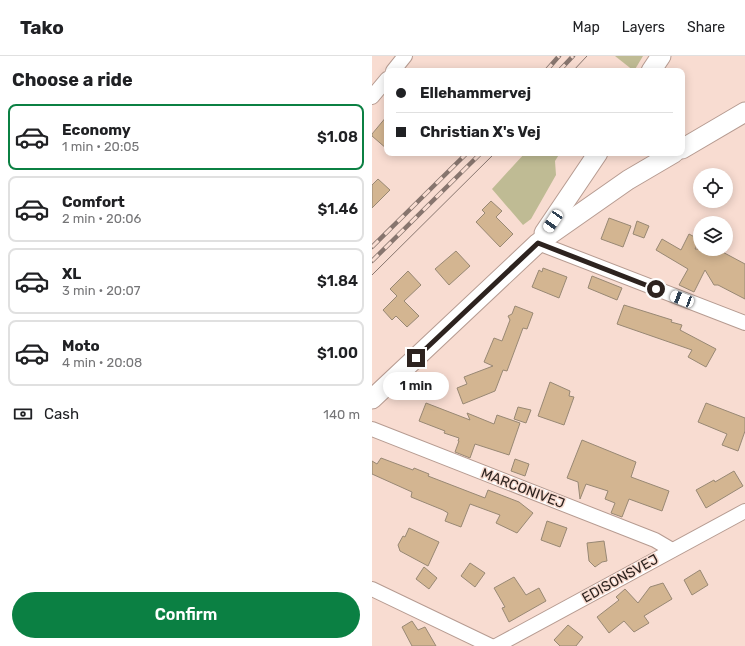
<!DOCTYPE html>
<html lang="en">
<head>
<meta charset="utf-8">
<style>
  body { margin:0; font-family:Rubik,sans-serif; background:#f2f2f2; color:#202124; height:100vh; display:flex; flex-direction:column; font-size:15px; white-space:nowrap }
  * { box-sizing:border-box; margin:0 }
  p { font-size:13px; color:#757577 }
  .icon { flex:none; width:22px; height:22px; fill:none; stroke:currentColor; stroke-width:2; stroke-linecap:round; stroke-linejoin:round }
  .map { position:relative; flex:1; overflow:hidden }
  .panel { display:flex; flex-direction:column; background:#fff; width:372px }
  .panel>* { flex:none }
  .banner { position:absolute; left:12px; top:12px; width:301px; height:88px; border-radius:8px; box-shadow:0 2px 10px #0003; display:grid; align-content:center; height:88px; padding:0 12px; background:#fff }
  .controls { position:absolute; left:321px; top:112px; display:grid; gap:8px }
  .controls a { display:grid; place-items:center; width:40px; height:40px; border-radius:50%; background:#fff; box-shadow:0 2px 10px #0003; font-size:20px }
  .end { position:absolute; width:18px; height:18px; margin:-9px; border:5px solid #2d231f; background:#fff; box-shadow:0 0 0 2px #fff }
  .from { border-radius:50% }
  .bubble { position:absolute; height:28px; border-radius:14px; background:#fff; box-shadow:0 2px 10px #0003; font-size:13px; font-weight:600; line-height:28px; text-align:center }
  .car { position:absolute; width:12px; height:24px; margin:-12px -6px; border-radius:5px; box-shadow:0 0 3px 1px #0007; background:linear-gradient(#fff 24%,#345 0 40%,#fff 0 76%,#345 0 86%,#fff 0) }
  .banner b { display:flex; align-items:center; gap:14px; height:38px; font-size:15px }
  .banner b+b { border-top:1px solid #e0e0e0 }
  .banner i { width:10px; height:10px; background:#202124 }
  ul { padding:0; list-style:none }
  li { display:flex; align-items:center; gap:12px; height:66px; margin:0 8px 6px; padding:0 4px; border:2px solid #e0e0e0; border-radius:8px }
  li div { flex:1 }
  li b { display:block; font-size:15px }
  li em { font-style:normal; font-weight:600 }
  li.on { border-color:#0b8043 }
  li>.icon { width:36px; height:36px; stroke-width:1.5 }
  h2 { padding:0 12px; font-size:18px; line-height:48px }
  .pay { display:flex; align-items:center; gap:10px; height:44px; padding:0 12px; font-size:15px }
  .pay p { margin-inline-start:auto }
  .cta { display:flex; gap:8px; margin-top:auto; padding:8px 12px }
  .cta a { flex:1; height:46px; border-radius:24px; background:#0b8043; color:#fff; font-size:16px; font-weight:600; line-height:46px; text-align:center }
  header { display:flex; align-items:center; gap:24px; box-sizing:border-box; height:56px; padding:0 20px; background:#fff; border-bottom:1px solid #e0e0e0 }
  header strong { font-size:19px }
  nav { display:flex; gap:22px; margin-inline-start:auto; font-size:14px }
  main { display:flex; flex:1; min-height:0 }
  .map>svg:first-child { display:block }
  .green { fill:#bfbb94 }
  .building { fill:#d3b591; stroke:#988874 }
  .lines { fill:none; stroke-linecap:round; stroke-linejoin:round }
  .street-casing { stroke:#b69b91; stroke-width:16 }
  .secondary-casing { stroke:#b69b91; stroke-width:21 }
  .street { stroke:#fff; stroke-width:14 }
  .secondary { stroke:#fff; stroke-width:19 }
  .tram { stroke:#87756e; stroke-width:1 }
  .rail-casing { stroke:#87756e; stroke-width:4.5 }
  .rail { stroke:#f8dcd1; stroke-width:3; stroke-dasharray:9; stroke-linecap:butt }
  .route { stroke:#2d231f; stroke-width:5 }
  .labels { text-anchor:middle; stroke-width:3; stroke-linejoin:round; paint-order:stroke }
  .street-label { font-size:14px; fill:#2d231f; stroke:#f8dcd1 }
</style>
</head>
<body>
<header>
<strong>Tako</strong>
<nav><a>Map</a><a>Layers</a><a>Share</a></nav>
</header>
<main>
<section class="panel">
<h2>Choose a ride</h2>
<ul>
<li class="on"><svg class="icon" aria-label="car" viewBox="0 0 24 24"><path d="M5 17H2v-5l4-1 3-4h7l3 4 3 1v5h-3M9 17h6M6 11h13"/><circle cx="7" cy="17" r="2"/><circle cx="17" cy="17" r="2"/></svg><div><b>Economy</b><p>1 min · 20:05</p></div><em>$1.08</em></li>
<li><svg class="icon" aria-label="car" viewBox="0 0 24 24"><path d="M5 17H2v-5l4-1 3-4h7l3 4 3 1v5h-3M9 17h6M6 11h13"/><circle cx="7" cy="17" r="2"/><circle cx="17" cy="17" r="2"/></svg><div><b>Comfort</b><p>2 min · 20:06</p></div><em>$1.46</em></li>
<li><svg class="icon" aria-label="car" viewBox="0 0 24 24"><path d="M5 17H2v-5l4-1 3-4h7l3 4 3 1v5h-3M9 17h6M6 11h13"/><circle cx="7" cy="17" r="2"/><circle cx="17" cy="17" r="2"/></svg><div><b>XL</b><p>3 min · 20:07</p></div><em>$1.84</em></li>
<li><svg class="icon" aria-label="car" viewBox="0 0 24 24"><path d="M5 17H2v-5l4-1 3-4h7l3 4 3 1v5h-3M9 17h6M6 11h13"/><circle cx="7" cy="17" r="2"/><circle cx="17" cy="17" r="2"/></svg><div><b>Moto</b><p>4 min · 20:08</p></div><em>$1.00</em></li>
</ul>
<div class="pay"><svg class="icon" aria-label="cash" viewBox="0 0 24 24"><path d="M3 7h18v10H3z"/><circle cx="12" cy="12" r="2"/></svg>Cash<p>140 m</p></div>
<div class="cta"><a>Confirm</a></div>
</section>
<div class="map">
<svg width="373" height="590" viewBox="0 0 373 590">
  <rect width="100%" height="100%" fill="#f8dcd1"/>
  <g class="green">
    <polygon points="243,0 271,0 262,15"/>
    <polygon points="153,97 188,97 183,105 184,119 159,163 151,169 120,133"/>
  </g>
  <g class="building">
    <polygon points="15,60 15,93 0,80 0,78"/>
    <polygon points="6,123 18,134 0,152 0,129"/>
    <polygon points="119,145 130,155 124,161 141,178 128,191 104,166 113,157 110,154"/>
    <polygon points="237,162 259,170 251,191 229,183"/>
    <polygon points="265,165 277,170 272,182 261,178"/>
    <polygon points="317,178 328,184 323,193 345,193 373,208 373,243 346,229 342,229 333,214 322,236 307,229 316,213 284,194 290,183 309,194"/>
    <polygon points="84,195 98,210 77,229 63,213"/>
    <polygon points="171,212 195,221 187,242 160,231 167,214 170,216"/>
    <polygon points="36,215 49,229 32,245 47,260 35,271 24,260 20,264 11,254 25,240 18,233"/>
    <polygon points="220,220 250,232 245,244 216,232"/>
    <polygon points="252,249 300,264 299,266 310,269 308,274 344,293 334,311 316,301 320,294 245,268"/>
    <polygon points="143,250 161,257 155,273 151,272 135,315 131,314 123,335 91,348 85,332 95,328 92,321 121,310 112,306 122,282 130,285 138,264 136,260 140,258"/>
    <polygon points="178,326 198,335 197,340 202,341 192,369 166,360"/>
    <polygon points="54,347 98,364 95,357 122,368 125,359 148,367 137,399 103,388 98,402 83,396 87,385 86,385 87,382 72,377 73,375 47,365"/>
    <polygon points="334,347 373,362 373,375 366,395 350,389 355,378 326,366"/>
    <polygon points="146,351 159,354 154,367 142,363"/>
    <polygon points="210,384 264,406 259,421 297,435 290,455 257,443 250,461 239,457 243,447 233,443 236,435 214,428 208,443 206,426 195,422"/>
    <polygon points="9,402 41,414 42,412 57,418 56,420 113,442 116,434 147,446 161,457 145,477 124,467 128,459 98,448 89,471 73,465 76,457 71,454 39,441 40,436 0,418 0,405 5,408"/>
    <polygon points="143,403 157,408 153,420 139,415"/>
    <polygon points="362,415 371,430 334,452 324,434 342,424 343,426"/>
    <polygon points="175,465 195,472 188,491 169,484"/>
    <polygon points="37,472 67,486 56,510 28,495 26,489 31,480 33,481"/>
    <polygon points="232,485 235,505 230,506 223,511 217,505 215,487"/>
    <polygon points="98,507 113,517 103,531 89,520"/>
    <polygon points="52,511 65,522 57,533 44,523"/>
    <polygon points="328,514 336,529 320,539 312,524"/>
    <polygon points="142,521 154,539 167,532 174,545 137,566 130,552 133,551 122,532"/>
    <polygon points="291,527 300,543 272,560 277,567 262,576 252,565 237,577 225,561 247,544 244,541 253,533 266,547 278,531"/>
    <polygon points="40,565 46,574 53,571 64,590 40,590 30,571"/>
    <polygon points="196,569 211,581 204,590 188,590 182,584"/>
  </g>
  <g class="lines">
    <g class="street-casing">
      <g id="street">
        <polyline points="21,15 33,0"/>
        <polyline points="0,41 15,23"/>
        <polyline points="166,187 373,267"/>
        <polyline points="0,373 283,484 300,494"/>
        <polyline points="0,533 119,590"/>
        <polyline points="124,590 373,455"/>
      </g>
    </g>
    <g class="secondary-casing">
      <g id="secondary">
        <polyline points="279,15 289,0"/>
        <polyline points="310,93 373,56"/>
        <polyline points="172,177 226,97"/>
        <polyline points="0,343 166,187 256,124 302,97"/>
      </g>
    </g>
    <use href="#street" class="street"/>
    <use href="#secondary" class="secondary"/>
    <g class="tram">
      <polyline points="201,15 215,0"/>
      <polyline points="0,219 123,97"/>
    </g>
    <g class="rail-casing">
      <g id="rail">
        <polyline points="174,15 187,0"/>
        <polyline points="187,15 201,0"/>
        <polyline points="0,191 95,97"/>
        <polyline points="0,205 109,97"/>
      </g>
    </g>
    <use href="#rail" class="rail"/>
  </g>
  <g class="lines">
    <polyline class="route" points="44,302 166,187 284,233"/>
  </g>
  <g class="labels">
    <g class="street-label">
      <text transform="translate(151 432) rotate(21)" y="5">MARCONIVEJ</text>
      <text transform="translate(248 522) rotate(-29)" y="5">EDISONSVEJ</text>
    </g>
  </g>
</svg>
<div class="controls">
<a><svg class="icon" aria-label="locate" viewBox="0 0 24 24"><circle cx="12" cy="12" r="6"/><path d="M12 2v4M12 18v4M2 12h4M18 12h4"/></svg></a>
<a><svg class="icon" aria-label="layers" viewBox="0 0 24 24"><path d="M12 4l9 5-9 5-9-5zM3 14l9 5 9-5"/></svg></a>
</div>
<i class="end from" style="left:284px;top:233px"></i>
<i class="end" style="left:44px;top:302px"></i>
<div class="bubble" style="left:11px;top:316px;width:66px">1 min</div>
<i class="car" style="left:181px;top:165px;rotate:214deg"></i>
<i class="car" style="left:310px;top:243px;rotate:291deg"></i>
<div class="banner">
<b><i class="from"></i>Ellehammervej</b>
<b><i></i>Christian X's Vej</b>
</div>
</div>
</main>
</body>
</html>
